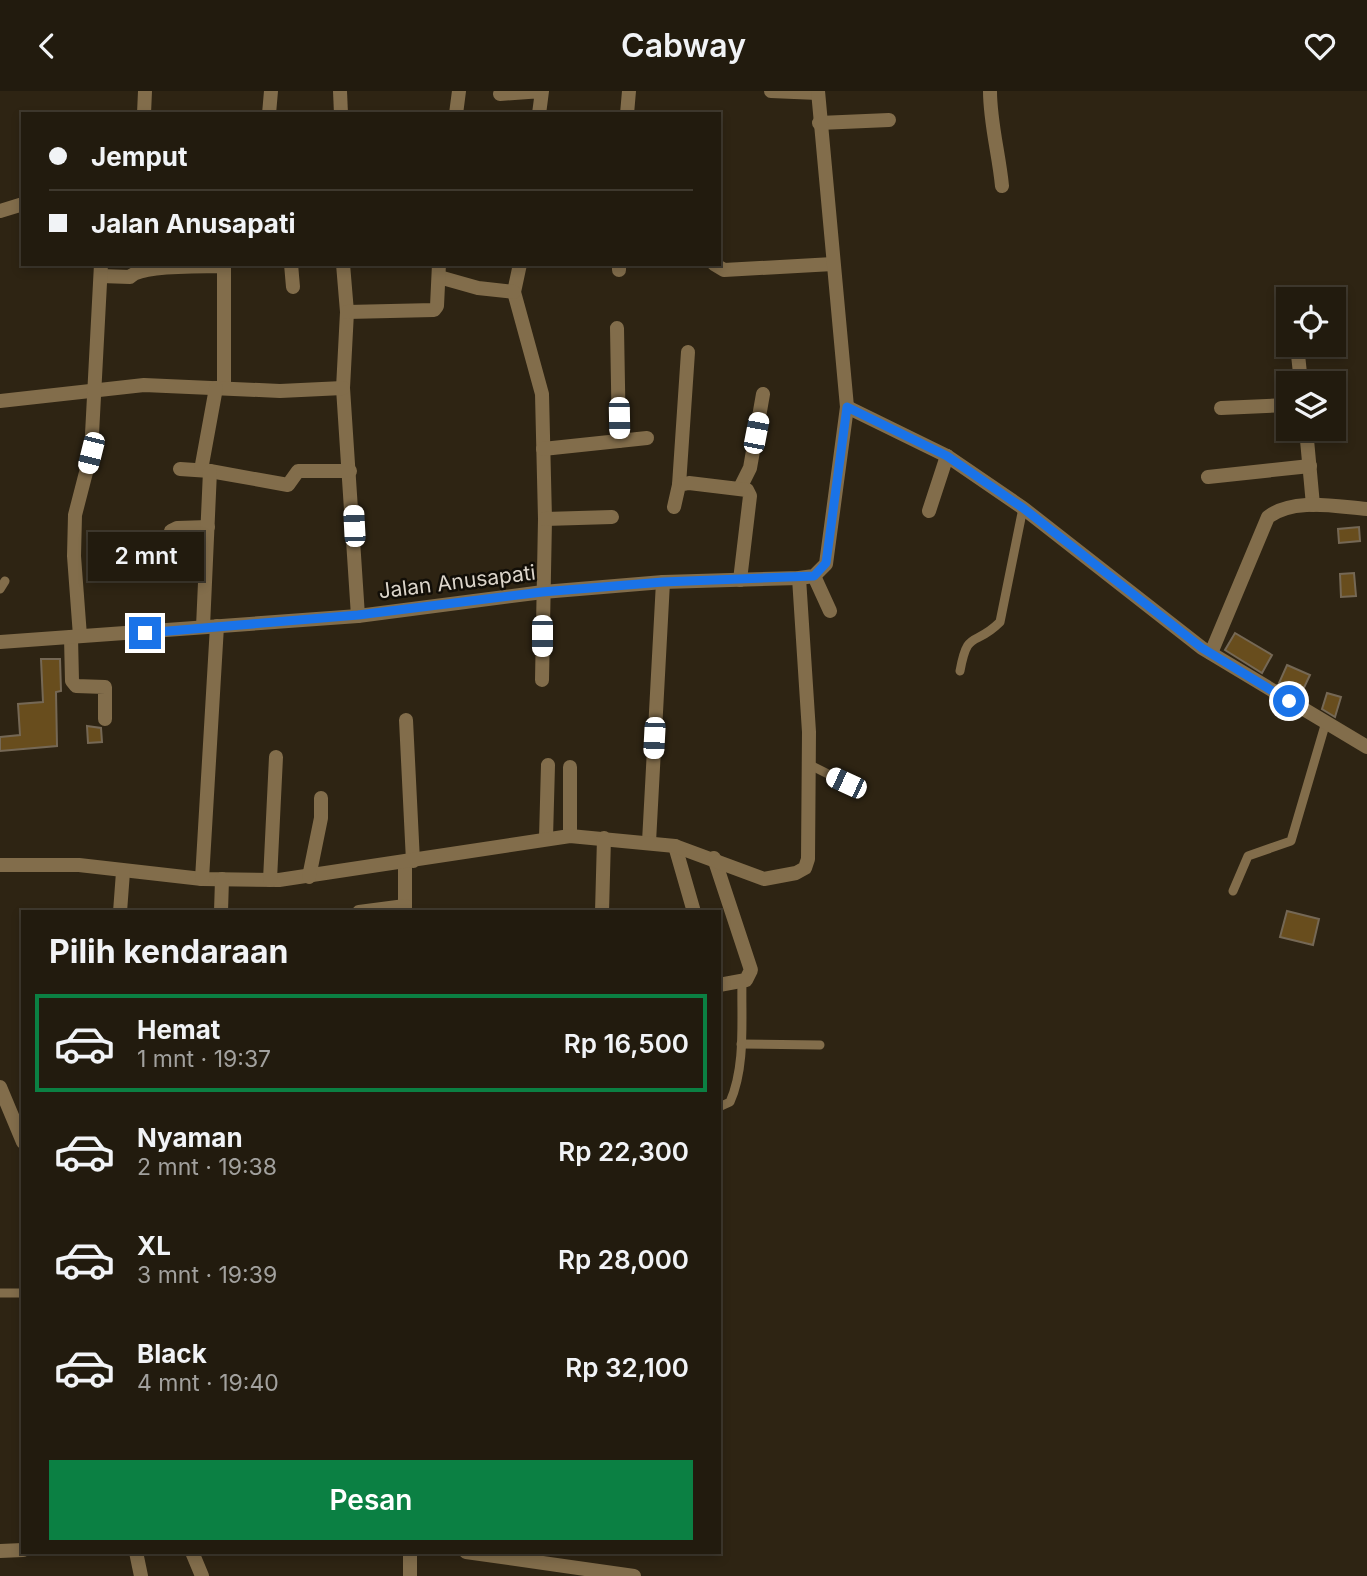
<!DOCTYPE html>
<html lang="id">
<head>
<meta charset="utf-8">
<style>
  body { margin:0; font-family:Inter,sans-serif; background:#2e281c; color:#f1f3f6; height:100vh; display:flex; flex-direction:column; font-size:26px; white-space:nowrap }
  * { box-sizing:border-box; margin:0 }
  p { font-size:23px; color:#a2a19e }
  .icon { flex:none; width:38px; height:38px; fill:none; stroke:currentColor; stroke-width:2; stroke-linecap:round; stroke-linejoin:round }
  .map { position:relative; flex:1; overflow:hidden }
  .drawer { position:absolute; left:21px; top:819px; width:700px; height:644px; display:flex; flex-direction:column; background:#221b0e; border-radius:0px; box-shadow:0 4px 10px #0003,0 0 0 2px #3f392e }
  .drawer>* { flex:none }
  .hud { position:absolute; left:21px; top:21px; width:700px; height:154px; border-radius:0px; box-shadow:0 4px 10px #0003,0 0 0 2px #3f392e; display:grid; align-content:center; height:154px; padding:0 28px; background:#221b0e }
  .tools { position:absolute; left:1276px; top:196px; display:grid; gap:14px }
  .tools a { display:grid; place-items:center; width:70px; height:70px; border-radius:0px; background:#221b0e; box-shadow:0 4px 10px #0003,0 0 0 2px #3f392e; font-size:35px }
  .end { position:absolute; width:32px; height:32px; margin:-16px; border:9px solid #1a73e8; background:#fff; box-shadow:0 0 0 4px #fff }
  .from { border-radius:50% }
  .bubble { position:absolute; height:49px; border-radius:0px; background:#221b0e; box-shadow:0 4px 10px #0003,0 0 0 2px #3f392e; font-size:23px; font-weight:600; line-height:49px; text-align:center }
  .car { position:absolute; width:21px; height:42px; margin:-21px -10px; border-radius:9px; box-shadow:0 0 5px 2px #0007; background:linear-gradient(#fff 24%,#345 0 40%,#fff 0 76%,#345 0 86%,#fff 0) }
  .hud b { display:flex; align-items:center; gap:24px; height:66px; font-size:26px }
  .hud b+b { border-top:2px solid #3f392e }
  .hud i { width:18px; height:18px; background:#f1f3f6 }
  ul { padding:0; list-style:none }
  li { display:flex; align-items:center; gap:21px; height:98px; margin:0 14px 10px; padding:0 14px; border:4px solid transparent; border-radius:0px }
  li div { flex:1 }
  li b { display:block; font-size:26px }
  li em { font-style:normal; font-weight:600 }
  li.selected { border-color:#0b8043 }
  li>.icon { width:63px; height:63px; stroke-width:1.5 }
  h2 { padding:0 28px; font-size:32px; line-height:84px }
  .button { display:flex; gap:14px; margin-top:auto; padding:14px 28px }
  .button a { flex:1; height:80px; border-radius:0px; background:#0b8043; color:#fff; font-size:28px; font-weight:600; line-height:80px; text-align:center }
  header { display:flex; justify-content:space-between; align-items:center; height:91px; padding:0 28px; background:#221b0e; font-size:32px; font-weight:600 }
  .map>svg:first-child { display:block }
  .building { fill:#684d1d; stroke:#756855; stroke-width:2 }
  .lines { fill:none; stroke-linecap:round; stroke-linejoin:round }
  .lane { stroke:#826d4b; stroke-width:9 }
  .street { stroke:#826d4b; stroke-width:14 }
  .route { stroke:#1a73e8; stroke-width:9 }
  .labels { text-anchor:middle; stroke-width:5; stroke-linejoin:round; paint-order:stroke }
  .street-label { font-size:21px; fill:#dcd5cb; stroke:#120e07 }
</style>
</head>
<body>
<header><svg class="icon" aria-label="back" viewBox="0 0 24 24"><path d="M15 5l-7 7 7 7"/></svg>Cabway<svg class="icon" aria-label="heart" viewBox="0 0 24 24"><path d="M12 20l-8-8c-3-5 5-10 8-4 3-6 11-1 8 4z"/></svg></header>
<div class="map">
<svg width="1367" height="1485" viewBox="0 0 1367 1485">
  <rect width="100%" height="100%" fill="#2e2413"/>
  <g class="building">
    <polygon points="1359,436 1360,450 1339,452 1338,438"/>
    <polygon points="1354,482 1356,505 1341,506 1340,483"/>
    <polygon points="1235,542 1272,564 1262,582 1225,559"/>
    <polygon points="41,568 60,568 61,600 56,601 57,655 0,660 0,646 20,644 18,613 43,611"/>
    <polygon points="1287,574 1310,584 1300,605 1279,592"/>
    <polygon points="1327,602 1341,606 1335,626 1322,618"/>
    <polygon points="87,635 101,637 102,651 88,652"/>
    <polygon points="1287,820 1319,828 1313,854 1280,846"/>
  </g>
  <g class="lines">
    <g class="lane">
      <polyline points="0,498 5,490"/>
      <path d="M960 580C968 537 974 557 1000 531L1023 417"/>
      <polyline points="810,674 846,692"/>
      <polyline points="1233,800 1248,765 1291,750 1326,631"/>
      <polyline points="741,953 820,954"/>
      <path d="M719 1016 730 1011C746 975 741 928 742 890"/>
      <polyline points="0,1202 23,1202"/>
    </g>
    <g class="street">
      <polyline points="340,0 341,23"/>
      <polyline points="771,0 818,2"/>
      <path d="M990 0C990 32 999 63 1002 95"/>
      <polyline points="500,3 542,0 539,23"/>
      <polyline points="144,23 145,0"/>
      <polyline points="269,23 271,0"/>
      <polyline points="456,23 459,0"/>
      <polyline points="627,23 629,0"/>
      <polyline points="819,32 889,29"/>
      <polyline points="0,120 23,113"/>
      <polyline points="291,173 293,196"/>
      <polyline points="343,173 347,221 343,297 358,525"/>
      <polyline points="520,173 514,201 542,303 545,428 542,589"/>
      <polyline points="714,173 724,179 833,173"/>
      <polyline points="619,179 619,173"/>
      <path d="M101 185 130 186C142 173 204 176 224 175"/>
      <polyline points="439,186 478,197 514,201"/>
      <polyline points="1292,206 1292,208"/>
      <polyline points="347,221 434,219 437,215 439,173"/>
      <polyline points="617,237 619,350"/>
      <polyline points="1297,254 1301,292"/>
      <polyline points="224,297 224,173"/>
      <polyline points="0,310 144,294 280,300 343,297"/>
      <polyline points="847,316 947,365 1023,417 1202,557 1367,656"/>
      <polyline points="1221,317 1288,314"/>
      <polyline points="1306,338 1313,414"/>
      <polyline points="543,358 647,347"/>
      <polyline points="180,378 210,380 288,394 298,380 350,380"/>
      <polyline points="201,379 216,297"/>
      <polyline points="1208,386 1310,375"/>
      <polyline points="679,394 688,261"/>
      <polyline points="741,395 750,377 763,303"/>
      <polyline points="674,416 679,394 689,392 747,399 750,405 740,489"/>
      <polyline points="929,420 947,365"/>
      <polyline points="545,428 612,426"/>
      <polyline points="166,472 171,440 177,437 208,436"/>
      <polyline points="814,485 830,520"/>
      <polyline points="203,536 210,380"/>
      <polyline points="80,545 74,465 75,424 91,362 101,173"/>
      <polyline points="71,546 72,590 76,595 105,596 105,628"/>
      <polyline points="0,551 358,525 543,501 663,491 799,487 814,485 826,473 847,316 818,0"/>
      <path d="M1211 562 1268 426C1294 406 1338 416 1367 418"/>
      <polyline points="406,629 413,770"/>
      <polyline points="570,745 570,676"/>
      <polyline points="546,747 548,674"/>
      <polyline points="649,751 663,491"/>
      <polyline points="675,755 694,821"/>
      <polyline points="714,767 751,879 746,889 719,894"/>
      <polyline points="405,771 405,821"/>
      <polyline points="0,774 79,774 202,788 279,789 570,745 675,755 764,788 796,782 805,777 808,768 809,641 799,487"/>
      <polyline points="309,786 321,727 321,707"/>
      <polyline points="202,788 217,535"/>
      <polyline points="270,789 276,666"/>
      <polyline points="120,821 123,781"/>
      <polyline points="221,821 222,788"/>
      <polyline points="359,821 405,815"/>
      <polyline points="602,821 604,747"/>
      <polyline points="0,996 23,1051"/>
      <polyline points="0,1460 23,1459"/>
      <polyline points="136,1461 141,1485"/>
      <polyline points="192,1461 202,1485"/>
      <polyline points="410,1461 410,1485"/>
      <polyline points="466,1461 634,1485"/>
    </g>
  </g>
  <g class="lines">
    <polyline class="route" points="145,542 358,524 542,501 663,491 814,485 826,472 847,316 947,365 1023,417 1202,557 1289,610"/>
  </g>
  <g class="labels">
    <g class="street-label">
      <text transform="translate(457 491) rotate(-7)" y="7">Jalan Anusapati</text>
    </g>
  </g>
</svg>
<div class="tools">
<a><svg class="icon" aria-label="locate" viewBox="0 0 24 24"><circle cx="12" cy="12" r="6"/><path d="M12 2v4M12 18v4M2 12h4M18 12h4"/></svg></a>
<a><svg class="icon" aria-label="layers" viewBox="0 0 24 24"><path d="M12 4l9 5-9 5-9-5zM3 14l9 5 9-5"/></svg></a>
</div>
<i class="end from" style="left:1289px;top:610px"></i>
<i class="end" style="left:145px;top:542px"></i>
<div class="bubble" style="left:88px;top:441px;width:116px">2 mnt</div>
<i class="car" style="left:619px;top:327px;rotate:179deg"></i>
<i class="car" style="left:756px;top:342px;rotate:11deg"></i>
<i class="car" style="left:91px;top:362px;rotate:194deg"></i>
<i class="car" style="left:354px;top:435px;rotate:357deg"></i>
<i class="car" style="left:542px;top:545px;rotate:180deg"></i>
<i class="car" style="left:654px;top:647px;rotate:183deg"></i>
<i class="car" style="left:846px;top:692px;rotate:295deg"></i>
<div class="hud">
<b><i class="from"></i>Jemput</b>
<b><i></i>Jalan Anusapati</b>
</div>
<section class="drawer">
<h2>Pilih kendaraan</h2>
<ul>
<li class="selected"><svg class="icon" aria-label="car" viewBox="0 0 24 24"><path d="M5 17H2v-5l4-1 3-4h7l3 4 3 1v5h-3M9 17h6M6 11h13"/><circle cx="7" cy="17" r="2"/><circle cx="17" cy="17" r="2"/></svg><div><b>Hemat</b><p>1 mnt · 19:37</p></div><em>Rp 16,500</em></li>
<li><svg class="icon" aria-label="car" viewBox="0 0 24 24"><path d="M5 17H2v-5l4-1 3-4h7l3 4 3 1v5h-3M9 17h6M6 11h13"/><circle cx="7" cy="17" r="2"/><circle cx="17" cy="17" r="2"/></svg><div><b>Nyaman</b><p>2 mnt · 19:38</p></div><em>Rp 22,300</em></li>
<li><svg class="icon" aria-label="car" viewBox="0 0 24 24"><path d="M5 17H2v-5l4-1 3-4h7l3 4 3 1v5h-3M9 17h6M6 11h13"/><circle cx="7" cy="17" r="2"/><circle cx="17" cy="17" r="2"/></svg><div><b>XL</b><p>3 mnt · 19:39</p></div><em>Rp 28,000</em></li>
<li><svg class="icon" aria-label="car" viewBox="0 0 24 24"><path d="M5 17H2v-5l4-1 3-4h7l3 4 3 1v5h-3M9 17h6M6 11h13"/><circle cx="7" cy="17" r="2"/><circle cx="17" cy="17" r="2"/></svg><div><b>Black</b><p>4 mnt · 19:40</p></div><em>Rp 32,100</em></li>
</ul>
<div class="button"><a>Pesan</a></div>
</section>
</div>
</body>
</html>
